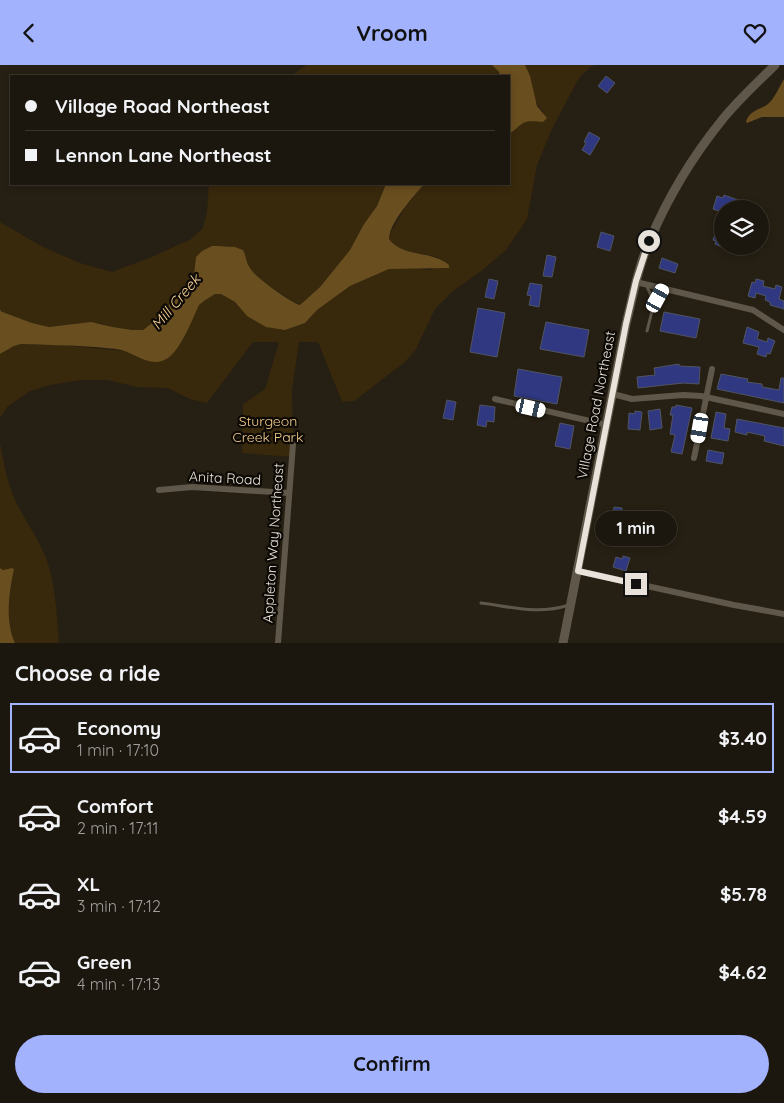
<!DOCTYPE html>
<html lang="en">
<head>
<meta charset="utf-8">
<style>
  body { margin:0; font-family:Quicksand,sans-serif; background:#252017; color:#f1f3f6; height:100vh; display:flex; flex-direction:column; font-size:19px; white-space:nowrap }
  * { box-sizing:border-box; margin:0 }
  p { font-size:16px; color:#a09f9e }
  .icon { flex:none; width:28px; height:28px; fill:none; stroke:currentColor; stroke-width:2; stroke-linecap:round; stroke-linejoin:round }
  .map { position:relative; height:578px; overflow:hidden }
  .sheet { display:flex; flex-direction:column; background:#1c170e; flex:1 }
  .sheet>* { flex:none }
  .banner { position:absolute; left:10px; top:10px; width:500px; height:110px; border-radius:0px; box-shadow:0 2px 8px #0003,0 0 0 1px #3a362e; display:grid; align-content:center; height:110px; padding:0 15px; background:#1c170e }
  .tools { position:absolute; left:714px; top:135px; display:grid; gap:10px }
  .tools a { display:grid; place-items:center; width:55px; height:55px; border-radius:50%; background:#1c170e; box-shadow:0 2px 8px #0003,0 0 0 1px #3a362e; font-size:25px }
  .end { position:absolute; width:22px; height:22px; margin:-11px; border:6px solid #e8e2da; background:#111; box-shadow:0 0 0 2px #111 }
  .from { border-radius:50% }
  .bubble { position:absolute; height:35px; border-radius:18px; background:#1c170e; box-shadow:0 2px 8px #0003,0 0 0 1px #3a362e; font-size:16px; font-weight:700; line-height:35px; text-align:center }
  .car { position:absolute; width:15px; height:30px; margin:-15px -8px; border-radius:6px; box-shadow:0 0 4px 1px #0007; background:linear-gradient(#fff 24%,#345 0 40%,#fff 0 76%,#345 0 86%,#fff 0) }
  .banner b { display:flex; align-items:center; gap:18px; height:48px; font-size:19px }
  .banner b+b { border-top:1px solid #3a362e }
  .banner i { width:12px; height:12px; background:#f1f3f6 }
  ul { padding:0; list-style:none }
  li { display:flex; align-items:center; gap:15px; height:70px; margin:0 10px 8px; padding:0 5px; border:2px solid transparent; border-radius:0px }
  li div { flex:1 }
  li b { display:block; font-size:19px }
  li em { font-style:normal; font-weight:700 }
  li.on { border-color:#a2b2fd }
  li>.icon { width:45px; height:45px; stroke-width:1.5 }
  h2 { padding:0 15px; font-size:22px; line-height:60px }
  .cta { display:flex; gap:10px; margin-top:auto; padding:10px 15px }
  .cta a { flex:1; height:58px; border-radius:30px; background:#a2b2fd; color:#111; font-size:20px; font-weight:700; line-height:58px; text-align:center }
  header { display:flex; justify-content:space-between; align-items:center; height:65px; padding:0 15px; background:#a2b2fd; color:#111; font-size:22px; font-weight:700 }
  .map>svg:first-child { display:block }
  .green { fill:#38280c }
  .water { fill:#694e1f }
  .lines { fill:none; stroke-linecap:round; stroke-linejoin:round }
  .stream { stroke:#694e1f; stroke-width:2 }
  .building { fill:#2f3881; stroke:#505462 }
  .lane { stroke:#5f5749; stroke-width:3 }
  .street { stroke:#5f5749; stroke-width:6 }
  .secondary { stroke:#5f5749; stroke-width:9 }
  .route { stroke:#e8e2da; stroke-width:6 }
  .labels { text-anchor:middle; stroke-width:4.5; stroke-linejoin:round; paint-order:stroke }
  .street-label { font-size:14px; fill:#e8e2da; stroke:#0d0905 }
  .park-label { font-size:14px; fill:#f6ce90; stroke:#0d0905 }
  .water-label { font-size:15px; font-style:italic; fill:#fbd395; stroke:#0d0905 }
</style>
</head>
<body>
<header><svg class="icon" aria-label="back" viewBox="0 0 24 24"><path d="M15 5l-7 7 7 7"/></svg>Vroom<svg class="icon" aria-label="heart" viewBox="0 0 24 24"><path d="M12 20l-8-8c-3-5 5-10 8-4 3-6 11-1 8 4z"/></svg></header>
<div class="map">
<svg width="784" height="578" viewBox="0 0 784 578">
  <rect width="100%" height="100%" fill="#261f13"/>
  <g class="green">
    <polygon points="307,0 492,0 499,7 500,11 290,11"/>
    <path d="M525 0H596L590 2 579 13 552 64 537 100 527 154 506 185 484 204 453 226 435 244 416 284 405 297 354 336 342 337 318 277H299L292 325 293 379 292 392 242 388 243 339 265 324 279 277H253L207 338 190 334 168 323 137 322 107 315H81L50 320 30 326 7 342 0 353V289L14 281 21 279 62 280 124 286 180 279 199 240 204 236 215 229H221L235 237 247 251 285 265 305 258 317 245 350 221 389 204 415 203 430 205 447 198C443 196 440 194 436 192 424 188 388 187 389 170L406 141 424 119H509V69C524 59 520 54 543 57V46C531 36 531 14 525 0Z"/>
    <path d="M209 119H386L377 141 364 159 350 185 320 222 300 240C290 236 255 212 250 203 246 198 246 190 243 185 221 177 215 182 196 192L194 209 182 229 160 248 152 258 143 265H132L113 262 99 258 49 262 32 258 0 246V157L43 182 80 198 112 207 154 191 191 174 203 163 207 147Z"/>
    <path d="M0 378C4 398 7 418 16 437 27 459 42 478 49 502 56 527 57 553 59 578H15C5 555 9 528 14 504L12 503 3 505 0 503Z"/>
  </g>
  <g class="water">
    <path d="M492 0H525L530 11 537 41 547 53 543 57C520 54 524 59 509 69V11H500L499 7Z"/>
    <path d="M784 14V52H762L747 58 746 57C749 45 760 45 768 39 775 33 779 22 784 14Z"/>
    <path d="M386 119H424C414 131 389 158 389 174 403 193 432 185 449 200V203L389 204 350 221 317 245 305 258 285 265 266 262 247 251 235 237 221 229H215L204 236 199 240C192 255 181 284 168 293 152 304 136 289 121 285 112 283 103 283 94 282 69 280 45 280 21 279L14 281 0 289V246L32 258 49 262 91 257 113 262 132 265H143L152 258 160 248 182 229 194 209 196 192 202 186 212 181H218L235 182 243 185C246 190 246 198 250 203 255 212 290 237 300 240L320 222 350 185 364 159 377 141Z"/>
    <path d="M0 503 3 505 12 503 14 504C9 528 5 555 15 578H0Z"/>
  </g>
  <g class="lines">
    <polyline class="stream" points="0,246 0,248"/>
  </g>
  <g class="building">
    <polygon points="606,11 615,18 607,28 598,21"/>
    <polygon points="589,67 600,73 590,90 582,85 586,78 584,77"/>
    <polygon points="724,130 741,136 739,144 722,144 722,147 713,144 717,131 723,133"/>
    <polygon points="722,150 722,182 715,179 716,176 713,175"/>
    <polygon points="601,167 614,171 610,186 597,182"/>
    <polygon points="547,190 556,192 552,212 543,211"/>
    <polygon points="662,193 678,199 675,208 659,203"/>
    <polygon points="489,214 498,216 494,234 485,232"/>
    <polygon points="756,214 764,216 763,221 775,224 776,220 782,222 779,234 784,236 784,244 770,240 770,237 765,235 766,231 756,228 755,233 748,231 752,217 755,218"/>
    <polygon points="530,218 542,220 539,242 529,240 531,231 527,230"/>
    <polygon points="478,243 505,248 497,292 470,287"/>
    <polygon points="664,247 700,254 696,273 660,266"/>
    <polygon points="546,257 589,265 584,292 540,284"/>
    <polygon points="747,262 759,267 757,274 767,277 768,273 775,276 770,289 767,288 766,292 757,289 759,282 743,278"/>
    <polygon points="679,299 679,301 700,302 699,319 683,318 638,323 637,312 655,310 654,303"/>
    <polygon points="518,304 562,312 557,339 514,331"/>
    <polygon points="721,309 748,314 747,317 762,319 762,322 779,325 781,313 784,313 784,338 717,324"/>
    <polygon points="447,335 456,337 453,355 443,353"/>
    <polygon points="480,340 495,342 494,357 487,356 486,362 477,360"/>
    <polygon points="676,340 692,343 682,389 671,387 675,370 670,369 673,350 670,350 672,342 676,342"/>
    <polygon points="660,344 662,363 650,365 648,346"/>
    <polygon points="635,346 642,347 640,365 628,364 629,348 635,349"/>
    <polygon points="716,347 726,349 724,363 730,364 728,376 711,373"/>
    <polygon points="737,354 784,363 784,381 764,376 765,371 747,367 747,370 735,367"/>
    <polygon points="560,358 574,361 570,384 555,381"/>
    <polygon points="708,385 724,388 722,399 706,396"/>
    <polygon points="614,442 622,443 622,447 644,450 642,465 619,462 619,466 611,465"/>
    <polygon points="623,491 630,493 626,506 613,502 616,492 622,494"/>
  </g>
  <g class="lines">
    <g class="lane">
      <polyline points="646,219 654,238 647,266"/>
      <polyline points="654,238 663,223"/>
      <path d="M481 538C512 542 538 550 569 540"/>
    </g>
    <g class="street">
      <polyline points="636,217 753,245 784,265"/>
      <polyline points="613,329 632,334 683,330 701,331 784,349"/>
      <polyline points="495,334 607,360"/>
      <polyline points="694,393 712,304"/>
      <polyline points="159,425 192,422 289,428"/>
      <polyline points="578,506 734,540 784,549"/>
      <polyline points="278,578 293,379"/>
    </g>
    <path class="secondary" d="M563 578 626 259C633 231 638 202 650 175 668 132 693 91 722 55 738 35 757 18 775 0"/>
  </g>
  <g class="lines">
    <polyline class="route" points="636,519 578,506 626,259 636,216 649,176"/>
  </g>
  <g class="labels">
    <g class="street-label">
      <text transform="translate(596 340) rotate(-79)" y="5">Village Road Northeast</text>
      <text transform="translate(225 413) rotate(3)" y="5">Anita Road</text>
      <text transform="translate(273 478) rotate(-86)" y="5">Appleton Way Northeast</text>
    </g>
    <g class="park-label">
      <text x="268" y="361">Sturgeon<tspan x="268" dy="16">Creek Park</tspan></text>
    </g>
    <g class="water-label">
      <text transform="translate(176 237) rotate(-50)" y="5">Mill Creek</text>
    </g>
  </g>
</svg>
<div class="tools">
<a><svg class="icon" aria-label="layers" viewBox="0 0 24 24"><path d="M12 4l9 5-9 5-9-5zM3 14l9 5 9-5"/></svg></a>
</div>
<i class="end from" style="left:649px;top:176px"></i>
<i class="end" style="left:636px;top:519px"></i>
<div class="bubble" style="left:595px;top:446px;width:82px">1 min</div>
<i class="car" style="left:658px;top:233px;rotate:29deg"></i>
<i class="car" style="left:531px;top:343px;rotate:103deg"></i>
<i class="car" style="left:700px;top:363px;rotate:190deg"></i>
<div class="banner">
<b><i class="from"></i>Village Road Northeast</b>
<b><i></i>Lennon Lane Northeast</b>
</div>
</div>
<section class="sheet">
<h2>Choose a ride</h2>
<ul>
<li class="on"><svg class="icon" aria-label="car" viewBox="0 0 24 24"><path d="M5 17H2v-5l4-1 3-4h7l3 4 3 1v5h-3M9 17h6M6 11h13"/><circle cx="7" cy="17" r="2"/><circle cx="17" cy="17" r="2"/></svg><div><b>Economy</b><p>1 min · 17:10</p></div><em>$3.40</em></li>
<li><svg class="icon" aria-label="car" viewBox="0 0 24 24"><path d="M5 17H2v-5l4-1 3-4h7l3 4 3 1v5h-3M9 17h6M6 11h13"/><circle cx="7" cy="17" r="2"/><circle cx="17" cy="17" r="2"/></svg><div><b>Comfort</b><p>2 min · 17:11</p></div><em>$4.59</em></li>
<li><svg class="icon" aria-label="car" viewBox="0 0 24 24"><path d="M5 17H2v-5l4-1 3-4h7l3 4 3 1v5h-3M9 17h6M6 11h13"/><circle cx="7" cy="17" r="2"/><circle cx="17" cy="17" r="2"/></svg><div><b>XL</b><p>3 min · 17:12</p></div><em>$5.78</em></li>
<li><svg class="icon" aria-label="car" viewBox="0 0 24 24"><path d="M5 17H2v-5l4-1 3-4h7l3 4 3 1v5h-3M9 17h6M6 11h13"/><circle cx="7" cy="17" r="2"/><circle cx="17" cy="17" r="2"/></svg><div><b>Green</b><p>4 min · 17:13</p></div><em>$4.62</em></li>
</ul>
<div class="cta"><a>Confirm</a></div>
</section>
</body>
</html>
